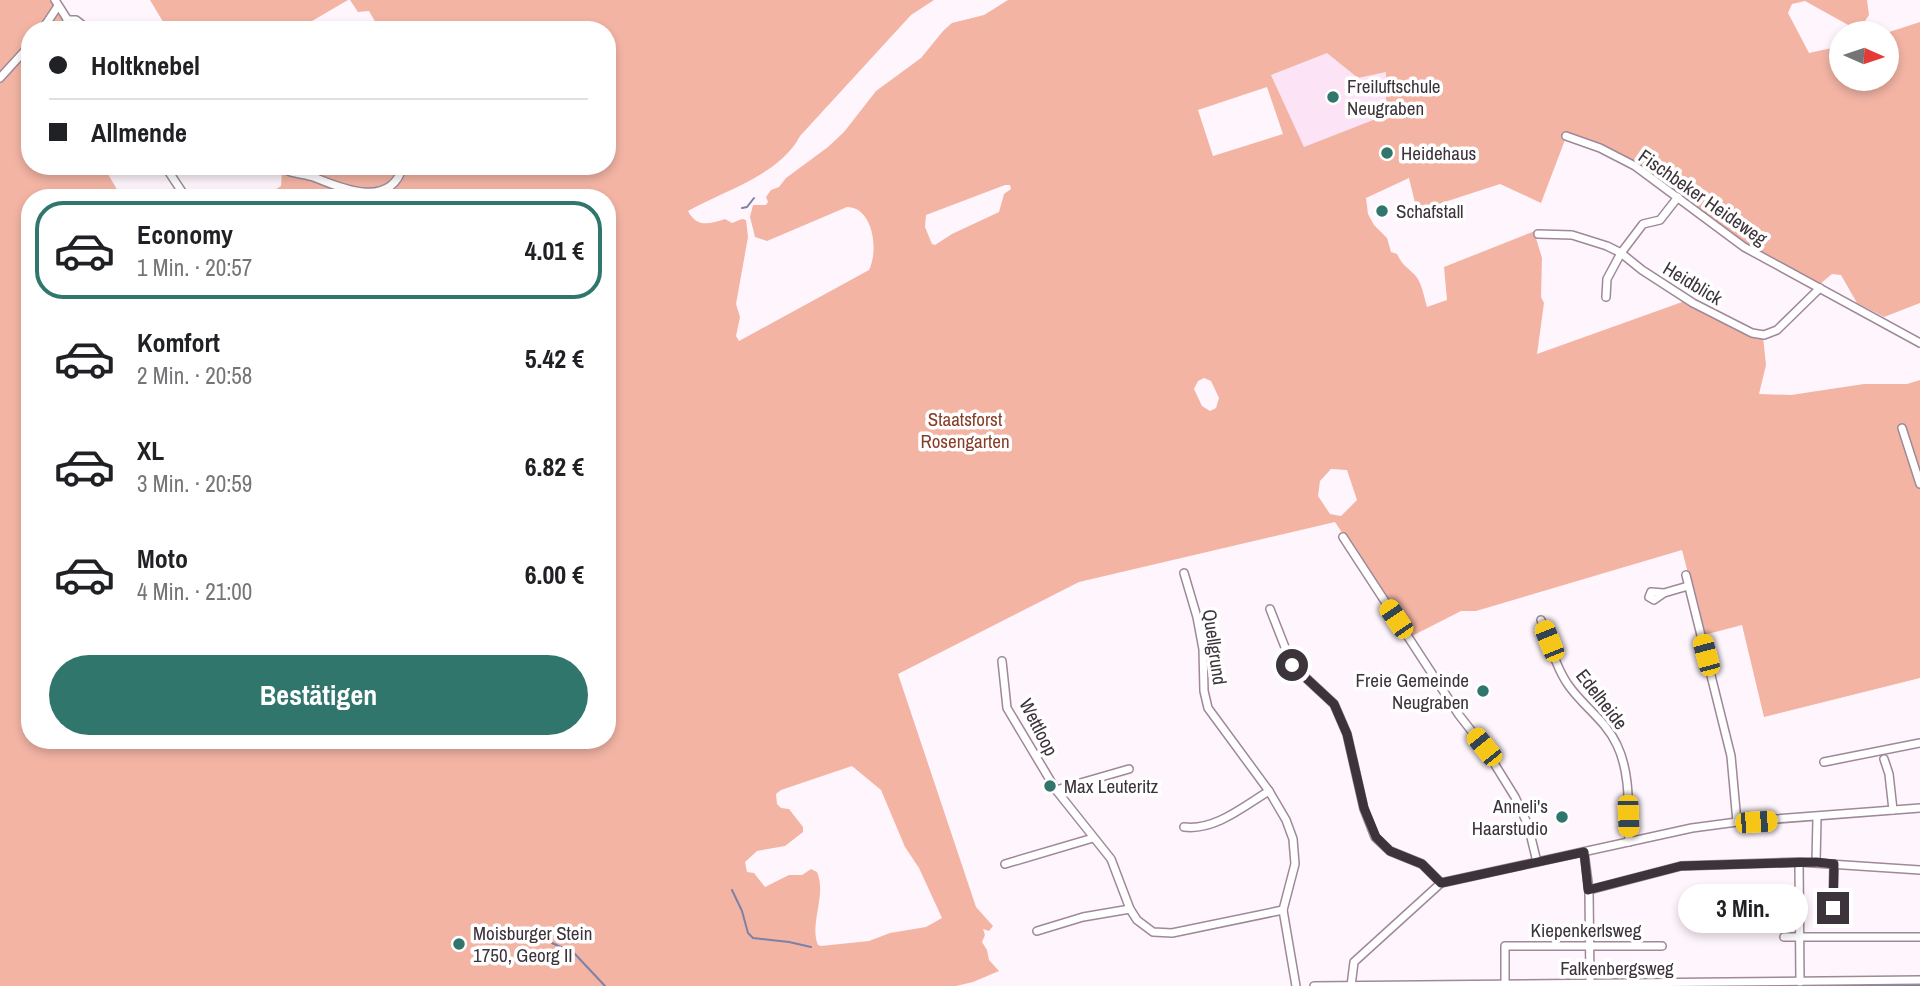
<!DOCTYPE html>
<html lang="de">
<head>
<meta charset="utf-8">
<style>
  body { margin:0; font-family:"Archivo Narrow",sans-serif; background:#f2f2f2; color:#202124; height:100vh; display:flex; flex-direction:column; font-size:26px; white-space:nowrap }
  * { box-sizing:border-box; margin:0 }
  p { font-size:23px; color:#757577 }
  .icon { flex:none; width:38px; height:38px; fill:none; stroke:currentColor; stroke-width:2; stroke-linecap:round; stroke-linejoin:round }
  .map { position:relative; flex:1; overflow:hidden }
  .side { position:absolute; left:21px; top:189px; width:595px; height:560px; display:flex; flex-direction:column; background:#fff; border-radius:28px; box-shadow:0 4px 10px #0003 }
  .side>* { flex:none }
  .top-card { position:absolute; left:21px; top:21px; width:595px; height:154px; border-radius:28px; box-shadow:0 4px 10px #0003; display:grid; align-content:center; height:154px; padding:0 28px; background:#fff }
  .needle { width:46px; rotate:93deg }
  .buttons { position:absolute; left:1829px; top:21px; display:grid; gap:14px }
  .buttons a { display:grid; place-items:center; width:70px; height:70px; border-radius:50%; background:#fff; box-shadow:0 4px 10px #0003; font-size:35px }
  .end { position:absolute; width:32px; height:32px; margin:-16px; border:9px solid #3d333a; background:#fff; box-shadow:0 0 0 4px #fff }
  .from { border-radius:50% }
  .bubble { position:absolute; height:49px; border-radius:24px; background:#fff; box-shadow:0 4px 10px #0003; font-size:23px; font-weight:700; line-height:49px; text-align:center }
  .car { position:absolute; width:21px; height:42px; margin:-21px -10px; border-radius:9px; box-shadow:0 0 5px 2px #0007; background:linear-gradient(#f5c518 24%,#345 0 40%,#f5c518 0 76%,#345 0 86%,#f5c518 0) }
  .top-card b { display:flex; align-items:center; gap:24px; height:66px; font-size:26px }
  .top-card b+b { border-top:2px solid #e0e0e0 }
  .top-card i { width:18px; height:18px; background:#202124 }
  ul { padding:12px 0 0; list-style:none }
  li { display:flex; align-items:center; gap:21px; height:98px; margin:0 14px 10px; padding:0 14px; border:4px solid transparent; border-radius:28px }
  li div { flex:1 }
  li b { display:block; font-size:26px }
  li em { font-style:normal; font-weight:700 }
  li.selected { border-color:#30766c }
  li>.icon { width:63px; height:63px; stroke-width:1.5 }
  .cta { display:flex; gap:14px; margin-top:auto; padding:14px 28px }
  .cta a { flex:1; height:80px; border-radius:42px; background:#30766c; color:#fff; font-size:28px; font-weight:700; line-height:80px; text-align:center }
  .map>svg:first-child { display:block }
  .built { fill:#fde3f6 }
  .forest { fill:#f3b4a4; fill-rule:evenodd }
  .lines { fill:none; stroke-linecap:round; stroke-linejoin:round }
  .stream { stroke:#7b81a7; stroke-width:2 }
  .minor-casing { stroke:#9f8899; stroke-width:10 }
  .minor { stroke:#fff; stroke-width:7 }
  .route { stroke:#3d333a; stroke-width:9 }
  .poi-dot { fill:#30766c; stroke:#fff; stroke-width:2.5 }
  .labels { text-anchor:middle; stroke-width:7; stroke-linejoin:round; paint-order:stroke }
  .poi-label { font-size:19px; fill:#3d333a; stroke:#fff; text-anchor:start }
  .street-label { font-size:19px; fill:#3d333a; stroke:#fff }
  .park-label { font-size:19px; fill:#873d29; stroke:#fff }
</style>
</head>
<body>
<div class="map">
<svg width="1920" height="986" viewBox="0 0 1920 986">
  <rect width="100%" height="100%" fill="#fff5fc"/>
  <polygon class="built" points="1327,52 1358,78 1386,72 1386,115 1304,148 1271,75"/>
  <g class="forest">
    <path d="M0 0H54L73 30H30V166H109L105 169 122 198H30V740H607V198H262L281 186 282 171 275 166H607V30H380L369 11 358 12 350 0H934L911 15 800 136C780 175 723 191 688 211 697 228 709 224 725 219L732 223 742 219 746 220 748 237 736 304 740 317 736 336 739 341 869 270C879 250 873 207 847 207L767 241 755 237 750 217 753 205H766L768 202 766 197 771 190 779 187 786 178 828 147 844 132 876 91 921 58 943 31 952 23 984 15 1008 0H1867L1869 15 1865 21 1850 26 1805 1 1792 4 1788 13 1809 53 1841 46V79H1886V33L1920 22V303L1884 317 1857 303 1841 275 1832 274 1820 284 1744 245 1644 169 1600 145 1568 132 1541 203 1500 184 1417 211 1409 178 1366 198 1368 214 1374 225 1387 238 1391 252 1397 254C1403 266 1406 266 1415 275 1422 283 1424 297 1427 307L1447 300 1444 267 1540 229 1535 235 1542 258 1541 297 1544 303 1537 354 1685 301 1763 336 1766 365 1759 394 1791 395 1864 384H1907L1920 380V678L1764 717 1742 625 1704 635 1682 550 1476 611H1461L1410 637 1335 522 1079 582 898 674 976 907 993 926 989 931 983 929 985 935 982 942 987 950 989 960 999 971 973 982 956 986H0ZM1327 53 1358 78 1386 72V115L1304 147 1271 75ZM1267 87 1283 134 1213 156 1198 110ZM1005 185H1010L1011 189 1004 194 999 212 952 234 935 245 932 244 925 227 926 215ZM1204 378 1211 381 1219 398 1216 408 1210 411 1202 406 1194 389 1198 381ZM1331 469 1347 470 1357 500 1341 516 1330 514 1318 496 1320 481ZM852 766 881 790 905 847 919 868 942 918 926 927 890 933 869 941 821 946 818 945C809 924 827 895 817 872L811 869 802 875H789L765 887 754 873 747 872 745 862 757 851 785 846 803 832V827L789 809 781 808 777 804 776 794 781 790Z"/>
    <polygon points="150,0 348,0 312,21 317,30 168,30"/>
  </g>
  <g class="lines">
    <g class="stream">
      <polyline points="742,208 747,207 754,198"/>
      <polyline points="732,890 742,911 748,933 753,938 789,942 811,947"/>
      <polyline points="552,943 574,953 605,986"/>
      <polyline points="1769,986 1920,986"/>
    </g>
    <g class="minor-casing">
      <g id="minor">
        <polyline points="55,0 74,30"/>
        <polyline points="67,20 76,20 89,30"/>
        <polyline points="42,30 58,6"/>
        <polyline points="0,78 30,45"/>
        <polyline points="1566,136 1600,148 1635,166 1744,247 1920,343"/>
        <polyline points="165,166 186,198"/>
        <path d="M279 166C291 175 303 173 316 178 343 189 391 209 403 166"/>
        <polyline points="1538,234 1572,235 1607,246 1621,253 1642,270 1693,303 1752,333 1764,335 1777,330 1820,288"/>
        <polyline points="1606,297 1607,279 1621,253 1643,224 1660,220 1678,197"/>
        <polyline points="1902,428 1920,484"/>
        <polyline points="1343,537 1459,715 1484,747 1515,797 1528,825 1537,862"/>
        <polyline points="1184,573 1197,617 1203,649 1204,691 1208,708 1269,791 1286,820 1293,839 1295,864 1283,910 1296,986"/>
        <polyline points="1686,575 1731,756 1737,822"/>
        <polyline points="1664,593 1651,592 1649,597 1654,600 1664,593 1688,586"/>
        <polyline points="1270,609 1292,665 1334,704 1347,734 1364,809 1375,837 1390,851 1422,864 1441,883"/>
        <path d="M1541 620C1549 641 1556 668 1569 686 1584 707 1606 721 1617 745 1631 774 1628 810 1629 842"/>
        <polyline points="1002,661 1007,708 1056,790 1111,859 1130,909 1137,920 1153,932 1172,933 1283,910"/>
        <polyline points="1884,759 1889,774 1893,810"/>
        <polyline points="1824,762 1920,743"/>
        <polyline points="1056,790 1129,769"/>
        <path d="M1184 827C1215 831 1244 806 1269 791"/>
        <polyline points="1584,852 1589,890 1590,984"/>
        <polyline points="1799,862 1800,982"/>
        <polyline points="1816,862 1817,818"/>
        <polyline points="1005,864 1093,838"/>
        <polyline points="1589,890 1681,866 1799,862 1920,870"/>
        <polyline points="1833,908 1834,864"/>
        <polyline points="1037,931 1083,917 1130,909"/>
        <polyline points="1784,937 1920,937"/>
        <polyline points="1505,983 1505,946 1662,946"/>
        <polyline points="1314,986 1920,980"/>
        <polyline points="1351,986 1354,962 1441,883 1692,828 1737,822 1920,808"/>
      </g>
    </g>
    <use href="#minor" class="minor"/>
  </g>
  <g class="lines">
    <polyline class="route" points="1292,665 1334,704 1347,734 1364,808 1376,837 1390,851 1422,864 1441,883 1584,852 1588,890 1681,866 1816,862 1834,864 1833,908"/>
  </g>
  <g class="poi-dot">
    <circle cx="1333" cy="97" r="7"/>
    <circle cx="1387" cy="153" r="7"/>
    <circle cx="1382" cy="211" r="7"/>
    <circle cx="1483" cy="691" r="7"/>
    <circle cx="1050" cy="786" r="7"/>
    <circle cx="1562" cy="817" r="7"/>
    <circle cx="459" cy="944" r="7"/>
  </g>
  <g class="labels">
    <g class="poi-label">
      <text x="1347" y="93">Freiluftschule<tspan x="1347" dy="22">Neugraben</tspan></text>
      <text x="1401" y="160">Heidehaus</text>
      <text x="1396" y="218">Schafstall</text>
      <text x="1469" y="687" text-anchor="end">Freie Gemeinde<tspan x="1469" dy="22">Neugraben</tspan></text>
      <text x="1064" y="793">Max Leuteritz</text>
      <text x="1548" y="813" text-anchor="end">Anneli's<tspan x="1548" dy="22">Haarstudio</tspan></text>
      <text x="473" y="940">Moisburger Stein<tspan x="473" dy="22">1750, Georg II</tspan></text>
    </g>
    <g class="street-label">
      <text transform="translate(1703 197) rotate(35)" y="7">Fischbeker Heideweg</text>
      <text transform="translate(1693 283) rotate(31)" y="7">Heidblick</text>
      <text transform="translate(1215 647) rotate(82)" y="7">Quellgrund</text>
      <text transform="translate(1602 699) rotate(52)" y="7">Edelheide</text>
      <text transform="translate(1039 727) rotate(63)" y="7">Wettloop</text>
      <text x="1586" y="937">Kiepenkerlsweg</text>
      <text x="1617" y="975">Falkenbergsweg</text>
    </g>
    <g class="park-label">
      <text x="965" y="426">Staatsforst<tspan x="965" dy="22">Rosengarten</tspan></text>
    </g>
  </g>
</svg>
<div class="buttons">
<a><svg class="needle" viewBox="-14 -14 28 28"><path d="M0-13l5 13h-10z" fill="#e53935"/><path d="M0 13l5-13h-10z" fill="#757577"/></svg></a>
</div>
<i class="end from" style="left:1292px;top:665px"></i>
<i class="end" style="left:1833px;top:908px"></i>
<div class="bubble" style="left:1678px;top:884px;width:130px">3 Min.</div>
<i class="car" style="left:1396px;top:619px;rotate:326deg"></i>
<i class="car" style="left:1549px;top:641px;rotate:338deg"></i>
<i class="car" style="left:1706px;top:655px;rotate:345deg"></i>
<i class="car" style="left:1484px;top:747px;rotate:321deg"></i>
<i class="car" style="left:1628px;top:816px;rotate:178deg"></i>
<i class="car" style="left:1756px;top:822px;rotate:86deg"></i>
<div class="top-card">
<b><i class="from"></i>Holtknebel</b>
<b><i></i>Allmende</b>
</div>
<section class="side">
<ul>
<li class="selected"><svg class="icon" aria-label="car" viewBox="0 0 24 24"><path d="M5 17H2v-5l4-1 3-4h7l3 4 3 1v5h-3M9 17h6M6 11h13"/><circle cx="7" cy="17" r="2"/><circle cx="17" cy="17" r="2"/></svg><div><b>Economy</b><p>1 Min. · 20:57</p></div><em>4.01 €</em></li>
<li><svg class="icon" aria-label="car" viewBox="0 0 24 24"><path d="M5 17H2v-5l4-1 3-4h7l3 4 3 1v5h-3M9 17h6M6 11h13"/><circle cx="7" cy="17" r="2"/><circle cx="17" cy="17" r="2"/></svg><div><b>Komfort</b><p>2 Min. · 20:58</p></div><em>5.42 €</em></li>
<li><svg class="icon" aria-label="car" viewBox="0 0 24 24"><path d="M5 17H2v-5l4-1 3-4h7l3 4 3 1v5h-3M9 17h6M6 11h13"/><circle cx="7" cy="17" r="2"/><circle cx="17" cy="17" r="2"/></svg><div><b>XL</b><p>3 Min. · 20:59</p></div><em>6.82 €</em></li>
<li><svg class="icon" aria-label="car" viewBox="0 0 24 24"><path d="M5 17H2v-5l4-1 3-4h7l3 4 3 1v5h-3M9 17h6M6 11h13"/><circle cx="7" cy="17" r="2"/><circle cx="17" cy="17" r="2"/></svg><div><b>Moto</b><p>4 Min. · 21:00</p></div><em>6.00 €</em></li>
</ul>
<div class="cta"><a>Bestätigen</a></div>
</section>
</div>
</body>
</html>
